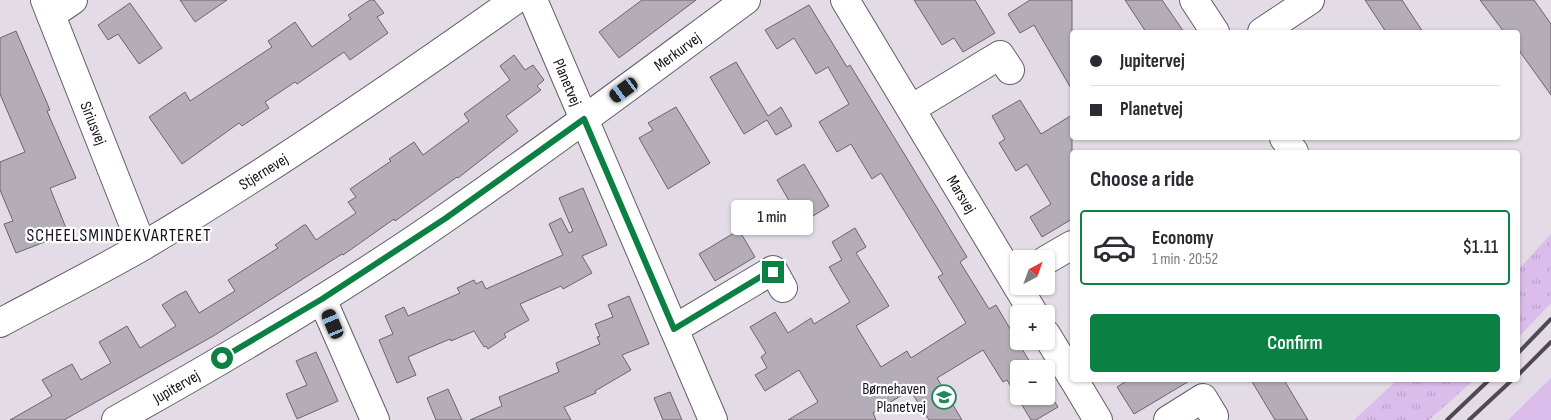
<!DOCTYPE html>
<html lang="en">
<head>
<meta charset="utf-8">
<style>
  body { margin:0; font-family:"Sofia Sans Condensed",sans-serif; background:#f7f7f7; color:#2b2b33; height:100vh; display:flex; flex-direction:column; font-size:19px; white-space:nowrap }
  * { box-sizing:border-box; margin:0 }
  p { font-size:16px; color:#7c7c81 }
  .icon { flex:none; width:28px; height:28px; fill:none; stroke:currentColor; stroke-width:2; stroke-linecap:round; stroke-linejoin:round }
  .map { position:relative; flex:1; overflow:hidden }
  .details { position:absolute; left:1070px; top:150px; width:450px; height:232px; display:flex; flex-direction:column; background:#fff; border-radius:5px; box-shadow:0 1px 4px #0004 }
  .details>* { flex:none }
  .top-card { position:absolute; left:1070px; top:30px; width:450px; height:110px; border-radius:5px; box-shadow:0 1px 4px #0004; display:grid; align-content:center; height:110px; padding:0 20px; background:#fff }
  .needle { width:32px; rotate:41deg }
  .fabs { position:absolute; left:1010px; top:250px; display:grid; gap:10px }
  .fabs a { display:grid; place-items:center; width:45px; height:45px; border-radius:5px; background:#fff; box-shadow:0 1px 4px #0004; font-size:25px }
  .end { position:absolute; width:22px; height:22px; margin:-11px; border:6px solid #0b8043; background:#fff; box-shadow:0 0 0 2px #fff }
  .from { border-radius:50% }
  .bubble { position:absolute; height:35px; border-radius:5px; background:#fff; box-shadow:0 1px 4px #0004; font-size:16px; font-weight:600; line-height:35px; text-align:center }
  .car { position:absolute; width:15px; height:30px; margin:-15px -8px; border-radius:6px; box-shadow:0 0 4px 1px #0007; background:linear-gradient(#222 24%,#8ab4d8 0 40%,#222 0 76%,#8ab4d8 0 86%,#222 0) }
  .top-card b { display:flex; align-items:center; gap:18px; height:48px; font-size:19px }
  .top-card b+b { border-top:1px solid #e1e1e2 }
  .top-card i { width:12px; height:12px; background:#2b2b33 }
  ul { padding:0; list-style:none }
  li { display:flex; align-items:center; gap:15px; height:75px; margin:0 10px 8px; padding:0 10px; border:2px solid transparent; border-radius:5px }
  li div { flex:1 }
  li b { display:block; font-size:19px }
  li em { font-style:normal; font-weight:600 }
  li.current { border-color:#0b8043 }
  li>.icon { width:45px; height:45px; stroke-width:1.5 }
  h2 { padding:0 20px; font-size:22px; line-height:60px }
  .primary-button { display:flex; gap:10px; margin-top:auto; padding:10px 20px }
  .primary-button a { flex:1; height:58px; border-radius:5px; background:#0b8043; color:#fff; font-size:20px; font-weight:600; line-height:58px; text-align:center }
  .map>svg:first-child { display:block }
  .grass { fill:url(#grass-tufts) }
  .garden { fill:#dbbceb }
  .building { fill:#b4adb8; stroke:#6b646e }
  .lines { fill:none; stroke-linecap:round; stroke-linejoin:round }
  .minor-casing { stroke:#635d67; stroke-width:30 }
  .minor { stroke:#fff; stroke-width:28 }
  .rail { stroke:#4e4a50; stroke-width:4 }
  .route { stroke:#0b8043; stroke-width:6 }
  .labels { text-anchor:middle; stroke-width:4.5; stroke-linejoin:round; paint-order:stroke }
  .street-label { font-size:16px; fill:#141216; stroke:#fff }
  .poi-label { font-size:16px; fill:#141216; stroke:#fff; text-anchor:end }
  .neighbourhood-label { font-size:18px; letter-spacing:1px; fill:#141216; stroke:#fff }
</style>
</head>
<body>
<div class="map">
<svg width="1551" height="420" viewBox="0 0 1551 420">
  <defs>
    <pattern id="grass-tufts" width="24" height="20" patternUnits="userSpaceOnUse" patternTransform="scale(1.25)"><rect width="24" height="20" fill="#dbbceb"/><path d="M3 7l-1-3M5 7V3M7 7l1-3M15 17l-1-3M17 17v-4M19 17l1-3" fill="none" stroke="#bba1c9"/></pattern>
  </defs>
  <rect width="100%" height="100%" fill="#e3dce7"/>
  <g class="grass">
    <polygon points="1551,234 1551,303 1518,338 1518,270"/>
    <polygon points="1397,380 1474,380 1429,420 1354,420"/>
  </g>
  <polygon class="garden" points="1551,378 1551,420 1508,420"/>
  <g class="building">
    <polygon points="180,0 227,0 195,22"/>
    <polygon points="370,0 374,0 384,13 377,17 388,33 350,60 344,52 297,84 295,82 265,102 269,108 242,126 239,123 182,164 149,117 185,92 190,101 272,47 268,41 295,22 312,47 351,19 348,15"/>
    <polygon points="642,0 696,0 619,58 599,32"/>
    <polygon points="914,0 975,0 995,33 963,52 954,38 942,45"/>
    <polygon points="1030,0 1072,0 1072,90 1034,25 1020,33 1008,14"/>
    <polygon points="1125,0 1162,0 1184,32 1146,32"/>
    <polygon points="1365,0 1402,0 1423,32 1386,32"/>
    <polygon points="1480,0 1534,0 1551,24 1551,95 1518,49 1518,32 1504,32"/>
    <polygon points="130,3 162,48 139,64 118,34 108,40 98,25"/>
    <polygon points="809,5 847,67 850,65 967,257 960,262 989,309 996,305 1034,369 1019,369 1019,396 1046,396 1046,388 1058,407 1036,420 1031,420 1007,380 1003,382 983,350 937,378 962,420 929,420 910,390 873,413 876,420 788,420 818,402 799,370 765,391 755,375 767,368 761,357 766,353 750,327 775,312 788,333 811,318 814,324 850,302 829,267 842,260 832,242 855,228 866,247 856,253 889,306 856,326 881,367 907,351 911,358 966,323 938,277 943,274 881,173 872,179 851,144 837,152 819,122 849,104 828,67 816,74 794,38 777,49 765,30"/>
    <polygon points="16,31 50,110 47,111 76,178 50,188 68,233 16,253 4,224 13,221 0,190 0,162 25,152 0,94 0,38"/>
    <polygon points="514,55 525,70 533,65 544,80 537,86 541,90 506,116 518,131 458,178 457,177 395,221 394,219 343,255 342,254 215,335 64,420 10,420 52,396 42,380 72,364 81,380 111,363 99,342 127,326 140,348 176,326 162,305 178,295 186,291 199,313 235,291 228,280 278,248 275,245 304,225 306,225 316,240 356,213 348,202 356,197 350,189 391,161 389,159 414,142 423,155 469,121 464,114 510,80 500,66"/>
    <polygon points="736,62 768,116 781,107 792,126 776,135 767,120 744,134 710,77"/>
    <polygon points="1020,100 1041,134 1072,115 1072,219 1042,237 1030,217 1051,204 1027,164 1016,171 999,143 1005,139 992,116"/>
    <polygon points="676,107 710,163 668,189 639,138 653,130 648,123"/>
    <polygon points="804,164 829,206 802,223 777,180"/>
    <polygon points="583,188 607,245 582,256 592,273 563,289 561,286 520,304 529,320 504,334 506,337 488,349 486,346 484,347 474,331 451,341 450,339 408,357 416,375 397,383 379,340 393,334 385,316 404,307 408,316 460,293 457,288 474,280 476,284 482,281 486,289 563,255 549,224 561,218 569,233 573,231 559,198"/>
    <polygon points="739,230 755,257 715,281 699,254"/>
    <polygon points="629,296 649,344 622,355 631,370 595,391 596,393 564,407 571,420 470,420 502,406 499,397 559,372 556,363 600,344 597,337 600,336 595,324 613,317 608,305"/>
    <polygon points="316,352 338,401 297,419 286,394 307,385 296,361"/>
    <polygon points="1128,380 1191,380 1134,414 1117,387"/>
    <polygon points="1251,380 1284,380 1308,420 1275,420"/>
    <polygon points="448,389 462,420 436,420 427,398"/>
    <polygon points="670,392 682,420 663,420 654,398"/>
  </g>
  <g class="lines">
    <g class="minor-casing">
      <g id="minor">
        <polyline points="45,0 142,246"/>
        <polyline points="533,0 713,420"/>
        <polyline points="845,0 1034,314"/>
        <polyline points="1194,0 1215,32"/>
        <polyline points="51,15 73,0"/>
        <polyline points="1262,32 1310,0"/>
        <polyline points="911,109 1000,55 1010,70"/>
        <polyline points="1284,138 1294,152"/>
        <polyline points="1046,260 1072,245"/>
        <polyline points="322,299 375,420"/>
        <path d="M0 323C48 297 96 273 143 246 271 170 394 86 515 0"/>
        <polyline points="674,329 773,270 783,288"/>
        <polyline points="1046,334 1072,377"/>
        <polyline points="1074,380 1098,420"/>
        <path d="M116 420C229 357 341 291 447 217 549 147 647 73 746 0"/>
        <polyline points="1168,420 1203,398 1214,416"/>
      </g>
    </g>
    <use href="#minor" class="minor"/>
    <g class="rail">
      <polyline points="1518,353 1551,319"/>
      <polyline points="1518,375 1551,342"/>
      <polyline points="1447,420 1489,380"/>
      <polyline points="1469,420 1512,380"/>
    </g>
  </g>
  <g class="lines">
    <polyline class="route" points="222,358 322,299 446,218 584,119 674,329 772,270 773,272"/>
  </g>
  <defs>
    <g id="school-ring" transform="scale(1.25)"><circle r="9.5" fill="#fff" stroke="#208762" stroke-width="1.5"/><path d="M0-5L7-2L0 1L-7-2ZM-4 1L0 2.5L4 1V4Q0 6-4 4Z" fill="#208762"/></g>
  </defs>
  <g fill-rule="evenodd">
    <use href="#school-ring" x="944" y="397"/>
  </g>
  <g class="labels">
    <g class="street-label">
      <text transform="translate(677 51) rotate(-36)" y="6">Merkurvej</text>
      <text transform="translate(568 82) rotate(67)" y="6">Planetvej</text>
      <text transform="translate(94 123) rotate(68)" y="6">Siriusvej</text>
      <text transform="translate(263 171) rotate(-32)" y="6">Stjernevej</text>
      <text transform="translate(962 194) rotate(59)" y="6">Marsvej</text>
      <text transform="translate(176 386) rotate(-30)" y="6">Jupitervej</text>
    </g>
    <g class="poi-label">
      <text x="926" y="394">Børnehaven<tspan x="926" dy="18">Planetvej</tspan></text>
    </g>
    <g class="neighbourhood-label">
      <text x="119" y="241">SCHEELSMINDEKVARTERET</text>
    </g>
  </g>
</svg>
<div class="fabs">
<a><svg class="needle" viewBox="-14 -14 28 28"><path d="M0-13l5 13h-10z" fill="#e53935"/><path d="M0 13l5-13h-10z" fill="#7c7c81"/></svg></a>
<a>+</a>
<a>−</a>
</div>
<i class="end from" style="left:222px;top:358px"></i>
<i class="end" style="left:773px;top:272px"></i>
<div class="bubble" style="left:731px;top:200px;width:82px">1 min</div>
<i class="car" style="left:624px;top:90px;rotate:234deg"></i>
<i class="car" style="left:333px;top:324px;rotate:337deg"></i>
<div class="top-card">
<b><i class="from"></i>Jupitervej</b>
<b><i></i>Planetvej</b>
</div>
<section class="details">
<h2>Choose a ride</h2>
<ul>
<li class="current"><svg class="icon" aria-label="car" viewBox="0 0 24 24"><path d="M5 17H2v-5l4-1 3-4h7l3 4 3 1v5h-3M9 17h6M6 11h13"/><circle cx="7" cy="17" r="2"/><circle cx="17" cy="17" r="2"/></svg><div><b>Economy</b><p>1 min · 20:52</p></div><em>$1.11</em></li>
</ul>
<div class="primary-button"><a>Confirm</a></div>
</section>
</div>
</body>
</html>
